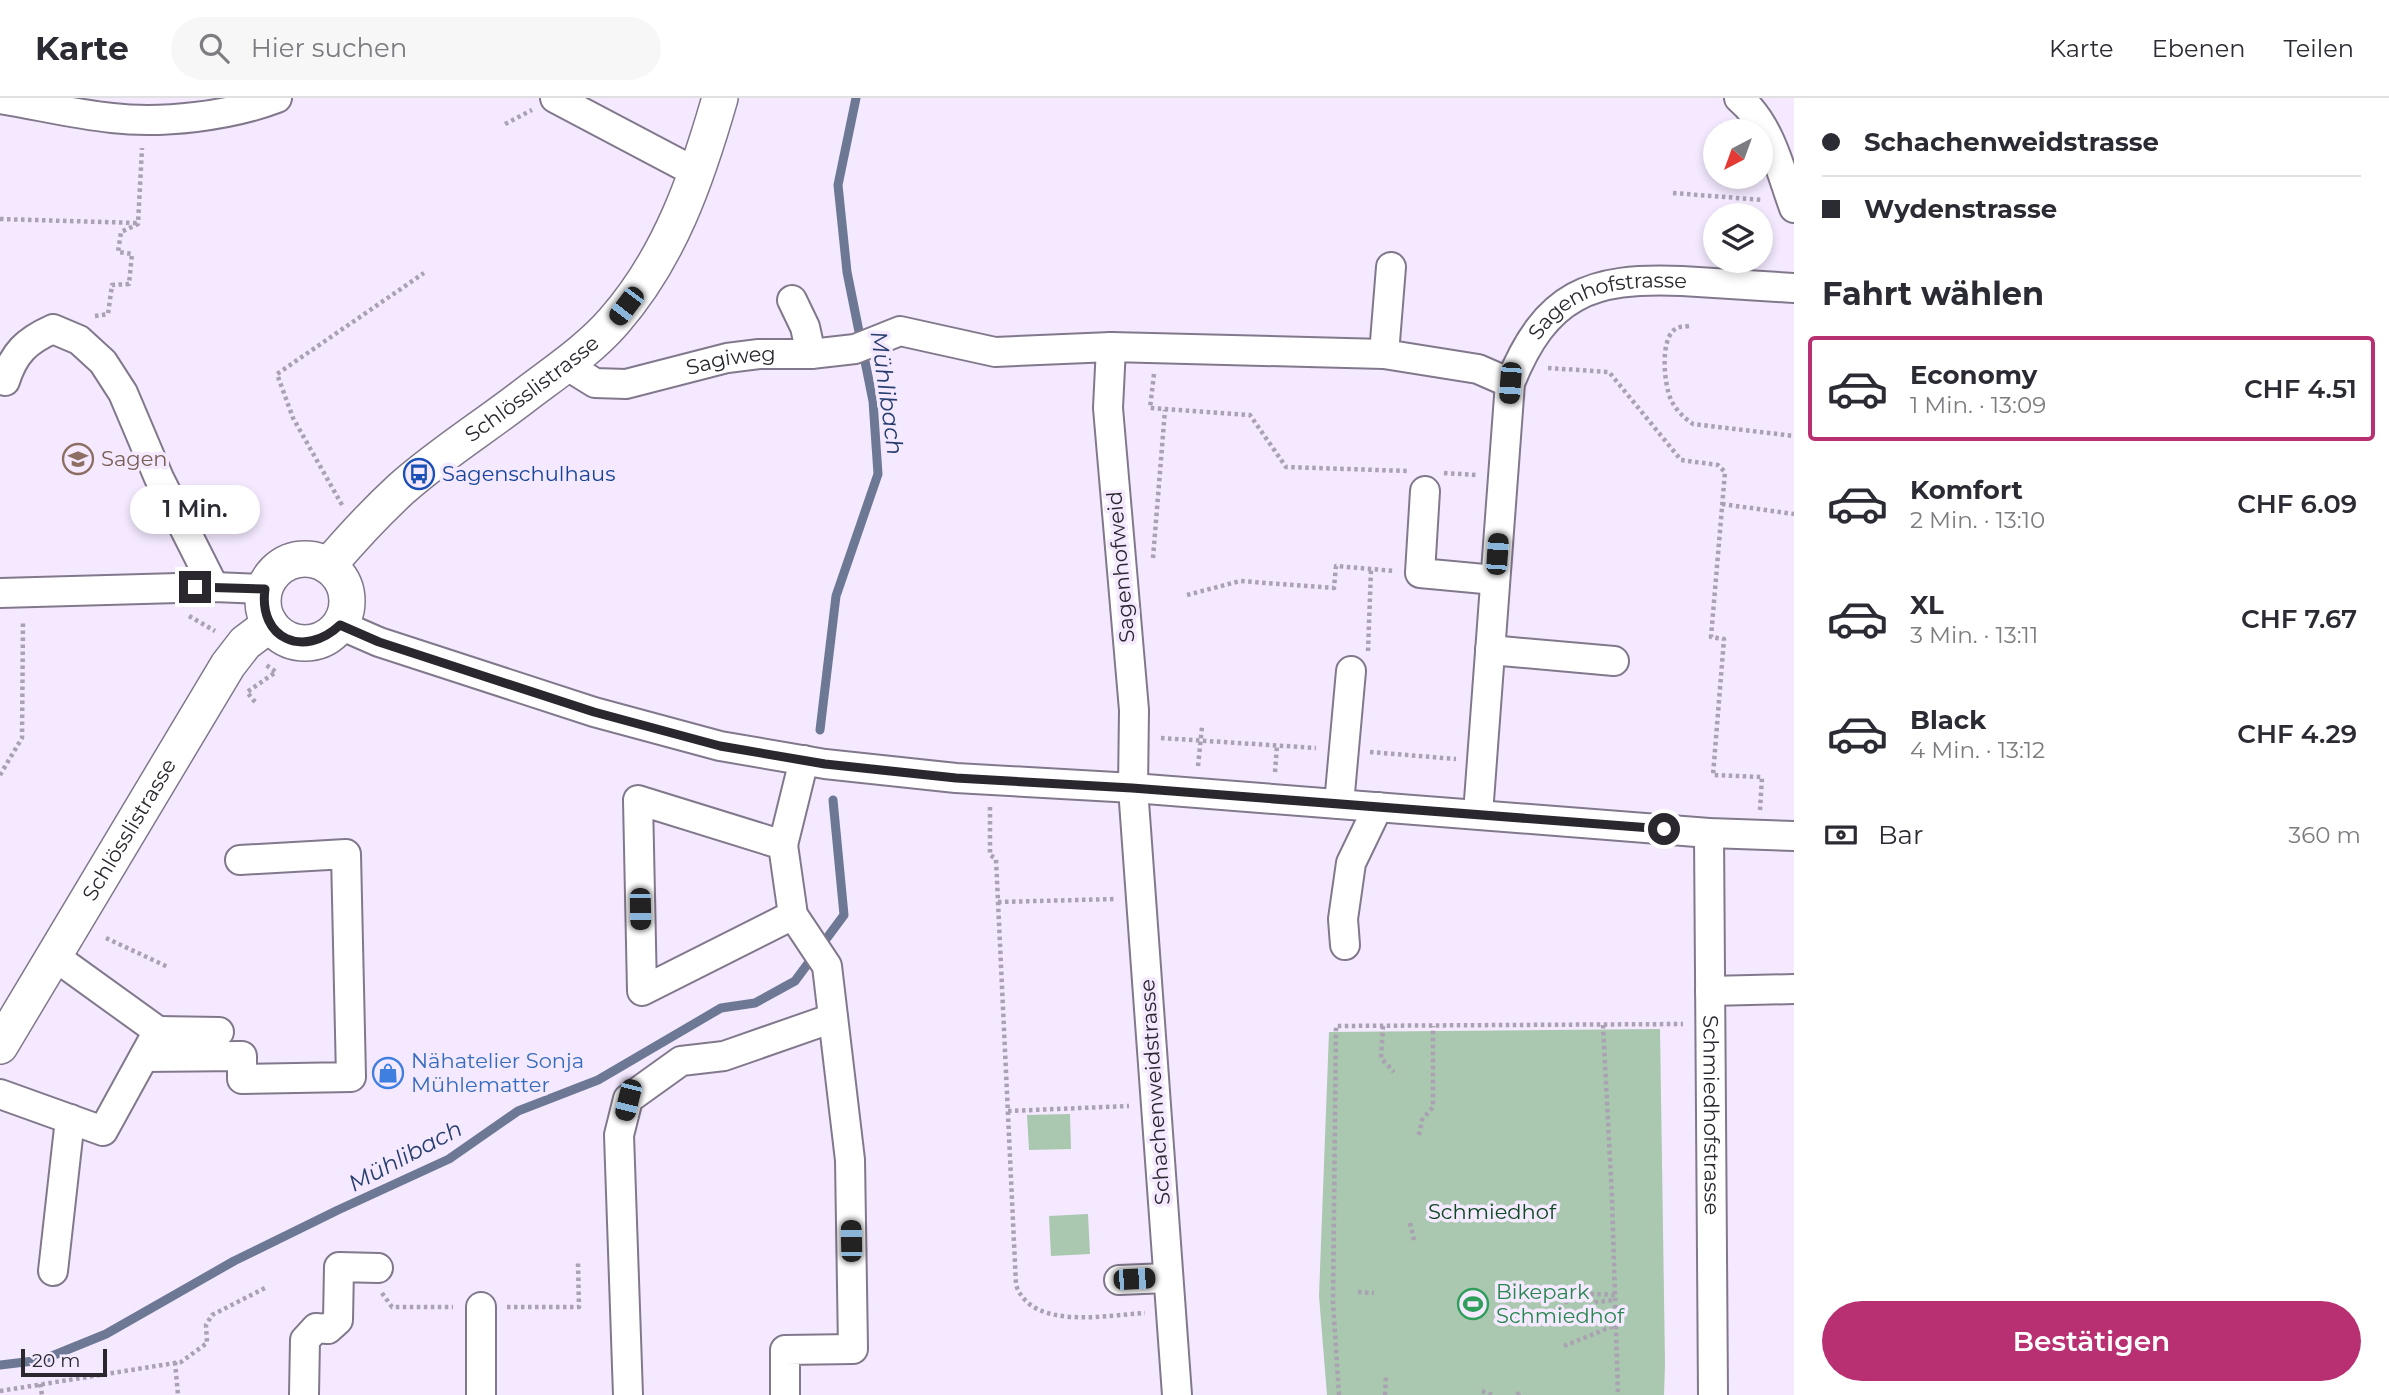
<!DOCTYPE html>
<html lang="de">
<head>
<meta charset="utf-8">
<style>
  body { margin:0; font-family:Montserrat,sans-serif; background:#f7f7f7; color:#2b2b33; height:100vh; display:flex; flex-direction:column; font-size:26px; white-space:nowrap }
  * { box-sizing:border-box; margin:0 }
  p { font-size:23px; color:#7c7c81 }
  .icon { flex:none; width:38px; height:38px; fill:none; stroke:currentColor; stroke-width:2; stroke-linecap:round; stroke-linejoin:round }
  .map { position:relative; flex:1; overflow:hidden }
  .side { display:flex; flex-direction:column; background:#fff; width:595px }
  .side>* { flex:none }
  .guide { display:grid; align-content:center; height:154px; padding:0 28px; background:#fff }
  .needle { width:46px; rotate:221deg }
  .tools { position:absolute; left:1703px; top:21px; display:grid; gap:14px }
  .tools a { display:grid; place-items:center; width:70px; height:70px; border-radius:50%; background:#fff; box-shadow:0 4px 10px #0003; font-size:35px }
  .scale { position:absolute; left:21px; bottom:18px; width:86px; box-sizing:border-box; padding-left:7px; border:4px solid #2b272f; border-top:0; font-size:19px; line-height:24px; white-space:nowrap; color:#2b272f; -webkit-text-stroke:5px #f4e9ff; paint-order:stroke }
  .end { position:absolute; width:32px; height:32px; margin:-16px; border:9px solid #2b272f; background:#fff; box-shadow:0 0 0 4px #fff }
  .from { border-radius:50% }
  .bubble { position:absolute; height:49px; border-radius:24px; background:#fff; box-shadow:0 4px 10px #0003; font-size:23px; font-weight:600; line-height:49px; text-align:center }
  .car { position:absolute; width:21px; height:42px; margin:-21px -10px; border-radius:9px; box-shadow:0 0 5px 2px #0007; background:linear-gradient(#222 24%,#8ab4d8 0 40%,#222 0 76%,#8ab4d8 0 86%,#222 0) }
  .guide b { display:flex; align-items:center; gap:24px; height:66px; font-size:26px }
  .guide b+b { border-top:2px solid #e1e1e2 }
  .guide i { width:18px; height:18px; background:#2b2b33 }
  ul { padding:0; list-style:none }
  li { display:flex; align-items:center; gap:21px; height:105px; margin:0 14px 10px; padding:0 14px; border:4px solid transparent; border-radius:7px }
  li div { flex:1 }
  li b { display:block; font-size:26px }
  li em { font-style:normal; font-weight:600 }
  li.active { border-color:#b83071 }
  li>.icon { width:63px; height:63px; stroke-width:1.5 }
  h2 { padding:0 28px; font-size:32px; line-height:84px }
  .pay { display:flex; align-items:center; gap:18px; height:77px; padding:0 28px; font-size:26px }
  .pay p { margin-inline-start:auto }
  .action { display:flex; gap:14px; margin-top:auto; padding:14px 28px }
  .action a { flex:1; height:80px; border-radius:42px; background:#b83071; color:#fff; font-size:28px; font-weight:600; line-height:80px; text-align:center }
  header { display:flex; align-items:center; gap:42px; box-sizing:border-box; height:98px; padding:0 35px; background:#fff; border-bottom:2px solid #e1e1e2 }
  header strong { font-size:33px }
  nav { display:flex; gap:38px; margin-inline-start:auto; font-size:24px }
  .search { width:490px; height:63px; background:#f7f7f7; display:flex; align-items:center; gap:18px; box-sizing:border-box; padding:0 24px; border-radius:38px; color:#7c7c81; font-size:26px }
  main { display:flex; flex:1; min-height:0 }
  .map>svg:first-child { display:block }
  .green { fill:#aac7af }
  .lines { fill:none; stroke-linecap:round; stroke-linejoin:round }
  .stream { stroke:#6c7894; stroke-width:9 }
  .minor-casing { stroke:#82788c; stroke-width:32 }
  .major-casing { stroke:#82788c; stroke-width:38 }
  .path { stroke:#aaa1b2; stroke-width:4.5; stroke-dasharray:3.5 3.5; stroke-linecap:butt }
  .minor { stroke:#fff; stroke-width:28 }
  .major { stroke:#fff; stroke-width:35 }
  .route { stroke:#2b272f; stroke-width:9 }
  .labels { text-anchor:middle; stroke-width:7; stroke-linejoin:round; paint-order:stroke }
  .street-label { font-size:21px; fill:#2b272f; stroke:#f4e9ff }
  .education-label { font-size:21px; fill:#785e54; stroke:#f4e9ff; text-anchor:start }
  .transit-label { font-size:21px; fill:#164399; stroke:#f4e9ff; text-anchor:start }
  .shop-label { font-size:21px; fill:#366cbe; stroke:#f4e9ff; text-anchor:start }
  .park-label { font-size:21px; fill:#0c4720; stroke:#f4e9ff }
  .leisure-label { font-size:21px; fill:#27864d; stroke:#f4e9ff; text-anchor:start }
  .water-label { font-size:23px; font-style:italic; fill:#263d6e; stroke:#f4e9ff }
</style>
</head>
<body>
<header>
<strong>Karte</strong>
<div class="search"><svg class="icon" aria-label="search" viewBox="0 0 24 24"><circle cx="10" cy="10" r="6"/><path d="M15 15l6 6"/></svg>Hier suchen</div>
<nav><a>Karte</a><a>Ebenen</a><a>Teilen</a></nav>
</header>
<main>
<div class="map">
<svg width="1794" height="1297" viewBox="0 0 1794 1297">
  <rect width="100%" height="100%" fill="#f4e9ff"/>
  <g class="green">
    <polygon points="1660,931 1665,1266 1664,1297 1327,1297 1319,1198 1329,934"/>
    <polygon points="1070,1016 1071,1051 1029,1052 1027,1017"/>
    <polygon points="1088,1116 1090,1156 1051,1158 1049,1118"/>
  </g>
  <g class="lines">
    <g class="stream">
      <polyline points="820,632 836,498 878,376 873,303 847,174 838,87 856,0"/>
      <polyline points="0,1267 42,1262 106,1236 234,1163 338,1112 449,1061 518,1013 598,982 721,910 755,905 795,883 844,817 833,702"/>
    </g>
    <g class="minor-casing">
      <g id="minor">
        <polyline points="555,0 697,75"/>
        <path d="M1739 0C1771 27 1780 72 1794 110"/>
        <path d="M0 1C37 7 74 16 112 20 162 26 230 18 277 0"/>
        <polyline points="792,202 805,229 811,256"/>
        <polyline points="1384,256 1391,169"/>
        <path id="s1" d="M566 267 595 285 626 286 727 260 759 256H811L855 251 900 233 995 254 1111 249"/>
        <path d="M5 283C14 255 26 243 53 231L79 242 103 264 123 295 159 380 214 489"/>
        <polyline points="1425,393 1420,475 1495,482"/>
        <polyline points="0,495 214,489 265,491"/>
        <polyline points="340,527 379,544 594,614 720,648 825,666 956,680 1133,690 1709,735 1794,738"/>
        <polyline points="1490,552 1614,563"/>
        <polyline points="1339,706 1351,573"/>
        <path id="s2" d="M1478 716 1510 285C1546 196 1590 179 1682 183 1719 185 1757 188 1794 190"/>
        <path id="s3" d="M1709 735 1713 1297"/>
        <polyline points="783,747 804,662"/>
        <polyline points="1345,847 1343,821 1351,765 1378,709"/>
        <polyline points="1710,893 1794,891"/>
        <polyline points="158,933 219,934"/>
        <polyline points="144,959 242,958 242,981 351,979 346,756 240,762"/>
        <polyline points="0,996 103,1033 158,933 54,858"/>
        <polyline points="53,1173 70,1021"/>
        <polyline points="1119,1182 1168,1180"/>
        <polyline points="481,1209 481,1297"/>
        <polyline points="304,1297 305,1242 316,1230 328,1231 338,1222 339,1169 378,1170"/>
        <polyline points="628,1297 619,1037 628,1001 681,963 724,958 833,920"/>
        <polyline points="785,1297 785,1252 853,1251 850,1062 827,868 793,817 783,747 638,702 642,893 793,817"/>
        <polyline points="1177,1297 1133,690 1134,612 1108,310 1111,249 1384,256 1478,271 1510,285"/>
      </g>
    </g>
    <g class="major-casing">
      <g id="major">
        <circle cx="305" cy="503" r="42"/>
        <path id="s4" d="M328 468C351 441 375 415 401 391 439 357 484 329 524 298 554 275 589 252 614 223 670 159 697 80 720 0"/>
        <path id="s5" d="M0 948 228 567 245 545 270 526"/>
      </g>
    </g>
    <g class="path">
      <polyline points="505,26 532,12"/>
      <polyline points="1673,95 1763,102"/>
      <polyline points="0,121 137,125"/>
      <polyline points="95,218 108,216 112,187 129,186 132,156 118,154 121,134 138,126 142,50"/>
      <path d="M1689 228C1683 229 1678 228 1674 232 1660 244 1664 286 1671 302 1676 312 1684 320 1693 326L1794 338"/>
      <polyline points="1548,270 1609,274 1681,362 1718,367 1725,374 1711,539 1724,541 1713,677 1762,679 1760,712"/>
      <polyline points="1154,276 1150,310 1250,317 1286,369 1408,373"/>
      <polyline points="1444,375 1477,377"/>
      <polyline points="1722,406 1794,416"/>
      <polyline points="342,407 293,320 277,276 424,175"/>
      <polyline points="1153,460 1165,312"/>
      <polyline points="1187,497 1240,483 1334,490 1336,468 1395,473"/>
      <polyline points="189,518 215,533"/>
      <polyline points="1368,553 1371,471"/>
      <polyline points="255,604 247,594 276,574 266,567"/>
      <polyline points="1161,640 1316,650"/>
      <polyline points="1370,654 1456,661"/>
      <polyline points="1198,668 1202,629"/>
      <polyline points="1275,674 1277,647"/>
      <polyline points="0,677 22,640 23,522"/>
      <path d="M990 709V757L996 761 1016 1187C1032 1233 1107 1217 1145 1215"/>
      <polyline points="998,804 1116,801"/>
      <polyline points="106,840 168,869"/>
      <polyline points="1603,927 1612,1099 1618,1297"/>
      <polyline points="1383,928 1381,960 1394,974"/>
      <polyline points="1008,1013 1129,1008"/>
      <polyline points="1419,1037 1422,1022 1433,1009 1433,928"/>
      <polyline points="1410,1125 1414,1142"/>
      <polyline points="1358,1194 1374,1195"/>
      <polyline points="382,1195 392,1209 453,1209"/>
      <path d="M1615 1197C1588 1195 1564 1194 1551 1223L1558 1226 1582 1217 1596 1204 1615 1202"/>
      <polyline points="507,1209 579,1209 578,1165"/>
      <polyline points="1526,1216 1538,1217"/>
      <polyline points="1564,1248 1616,1227"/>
      <polyline points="175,1264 178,1297"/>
      <polyline points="40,1286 42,1297"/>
      <polyline points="0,1293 181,1264 207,1245 206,1227 212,1217 265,1190"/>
      <polyline points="1482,1293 1492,1297"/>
      <polyline points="1339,1297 1333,1205 1336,928 1683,926"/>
      <polyline points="1385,1297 1386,1279"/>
      <polyline points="1517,1297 1521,1293"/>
    </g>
    <use href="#minor" class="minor"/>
    <use href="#major" class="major"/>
  </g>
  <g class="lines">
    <path class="route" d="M195 489 265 491C258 541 304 561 340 527L379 544 594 614 720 648 825 666 956 680 1132 690 1664 731"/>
  </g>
  <defs>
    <g id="school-ring" transform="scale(1.575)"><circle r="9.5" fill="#f4e9ff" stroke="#8d6e63" stroke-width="1.5"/><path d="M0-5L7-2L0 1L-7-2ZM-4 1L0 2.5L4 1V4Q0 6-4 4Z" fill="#8d6e63"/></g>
    <g id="bus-ring" transform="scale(1.575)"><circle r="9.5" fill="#f4e9ff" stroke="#1a4fb4" stroke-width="1.5"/><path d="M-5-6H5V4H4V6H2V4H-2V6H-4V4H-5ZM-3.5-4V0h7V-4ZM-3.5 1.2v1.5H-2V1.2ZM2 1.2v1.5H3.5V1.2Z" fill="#1a4fb4"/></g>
    <g id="shop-ring" transform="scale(1.575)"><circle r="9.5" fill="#f4e9ff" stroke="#3f7fe0" stroke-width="1.5"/><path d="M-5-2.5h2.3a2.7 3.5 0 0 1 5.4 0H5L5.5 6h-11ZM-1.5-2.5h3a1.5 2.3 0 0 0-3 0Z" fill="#3f7fe0"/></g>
    <g id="stadium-ring" transform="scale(1.575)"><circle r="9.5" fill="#f4e9ff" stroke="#2e9e5b" stroke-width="1.5"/><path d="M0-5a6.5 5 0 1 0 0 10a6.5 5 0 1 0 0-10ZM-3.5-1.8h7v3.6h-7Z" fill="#2e9e5b"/></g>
  </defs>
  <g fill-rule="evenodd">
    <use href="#school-ring" x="78" y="361"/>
    <use href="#bus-ring" x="419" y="376"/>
    <use href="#shop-ring" x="388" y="975"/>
    <use href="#stadium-ring" x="1473" y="1206"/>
  </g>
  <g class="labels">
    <g class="street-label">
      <text dy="7" stroke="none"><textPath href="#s2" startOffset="570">Sagenhofstrasse</textPath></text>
      <text dy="7" stroke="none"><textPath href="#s1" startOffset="173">Sagiweg</textPath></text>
      <text dy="7" stroke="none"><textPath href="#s4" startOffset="271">Schlösslistrasse</textPath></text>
      <text transform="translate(1121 469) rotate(-95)" y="7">Sagenhofweid</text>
      <text dy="7" stroke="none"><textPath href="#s5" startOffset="252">Schlösslistrasse</textPath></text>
      <text transform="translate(1155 994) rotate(-94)" y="7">Schachenweidstrasse</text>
      <text dy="7" stroke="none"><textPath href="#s3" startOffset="282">Schmiedhofstrasse</textPath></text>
    </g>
    <g class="education-label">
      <text x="101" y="368">Sagen</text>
    </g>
    <g class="transit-label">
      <text x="442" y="383">Sagenschulhaus</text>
    </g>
    <g class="shop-label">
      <text x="411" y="970">Nähatelier Sonja<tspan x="411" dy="24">Mühlematter</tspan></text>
    </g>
    <g class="park-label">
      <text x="1492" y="1121">Schmiedhof</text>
    </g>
    <g class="leisure-label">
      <text x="1496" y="1201">Bikepark<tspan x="1496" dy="24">Schmiedhof</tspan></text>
    </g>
    <g class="water-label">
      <text transform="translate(887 295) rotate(82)" y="8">Mühlibach</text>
      <text transform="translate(405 1058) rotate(-28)" y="8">Mühlibach</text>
    </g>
  </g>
</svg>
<div class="tools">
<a><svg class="needle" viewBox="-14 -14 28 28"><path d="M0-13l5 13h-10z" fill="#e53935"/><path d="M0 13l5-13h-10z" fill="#7c7c81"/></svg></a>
<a><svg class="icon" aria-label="layers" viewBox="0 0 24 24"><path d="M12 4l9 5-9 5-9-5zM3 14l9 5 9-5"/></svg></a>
</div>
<div class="scale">20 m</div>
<i class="end from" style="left:1664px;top:731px"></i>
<i class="end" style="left:195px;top:489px"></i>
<div class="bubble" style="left:130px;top:387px;width:130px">1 Min.</div>
<i class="car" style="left:626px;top:208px;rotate:217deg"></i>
<i class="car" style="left:1510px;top:285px;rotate:184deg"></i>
<i class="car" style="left:1497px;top:456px;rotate:4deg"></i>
<i class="car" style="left:640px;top:811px;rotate:179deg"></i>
<i class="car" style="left:628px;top:1002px;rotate:194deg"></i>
<i class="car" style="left:851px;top:1143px;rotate:359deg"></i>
<i class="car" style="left:1134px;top:1181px;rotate:87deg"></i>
</div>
<section class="side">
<div class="guide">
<b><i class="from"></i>Schachenweidstrasse</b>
<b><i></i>Wydenstrasse</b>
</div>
<h2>Fahrt wählen</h2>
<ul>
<li class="active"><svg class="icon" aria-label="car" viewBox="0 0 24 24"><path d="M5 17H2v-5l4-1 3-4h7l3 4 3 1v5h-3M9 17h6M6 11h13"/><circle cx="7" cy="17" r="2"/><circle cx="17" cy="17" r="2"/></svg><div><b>Economy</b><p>1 Min. · 13:09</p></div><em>CHF 4.51</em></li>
<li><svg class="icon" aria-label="car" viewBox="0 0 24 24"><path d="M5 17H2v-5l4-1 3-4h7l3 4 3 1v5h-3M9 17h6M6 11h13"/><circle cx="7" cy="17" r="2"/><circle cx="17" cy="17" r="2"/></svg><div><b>Komfort</b><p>2 Min. · 13:10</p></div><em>CHF 6.09</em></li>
<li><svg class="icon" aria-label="car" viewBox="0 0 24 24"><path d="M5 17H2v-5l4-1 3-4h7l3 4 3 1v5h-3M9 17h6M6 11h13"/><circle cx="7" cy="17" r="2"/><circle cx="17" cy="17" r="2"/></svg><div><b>XL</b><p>3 Min. · 13:11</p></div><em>CHF 7.67</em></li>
<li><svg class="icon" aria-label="car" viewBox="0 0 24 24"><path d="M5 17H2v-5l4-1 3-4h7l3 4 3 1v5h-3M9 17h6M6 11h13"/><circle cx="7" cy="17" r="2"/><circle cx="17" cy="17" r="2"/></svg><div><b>Black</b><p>4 Min. · 13:12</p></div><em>CHF 4.29</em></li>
</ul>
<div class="pay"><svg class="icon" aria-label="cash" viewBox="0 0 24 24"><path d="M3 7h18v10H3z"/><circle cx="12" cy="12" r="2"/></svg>Bar<p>360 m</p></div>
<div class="action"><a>Bestätigen</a></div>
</section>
</main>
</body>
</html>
